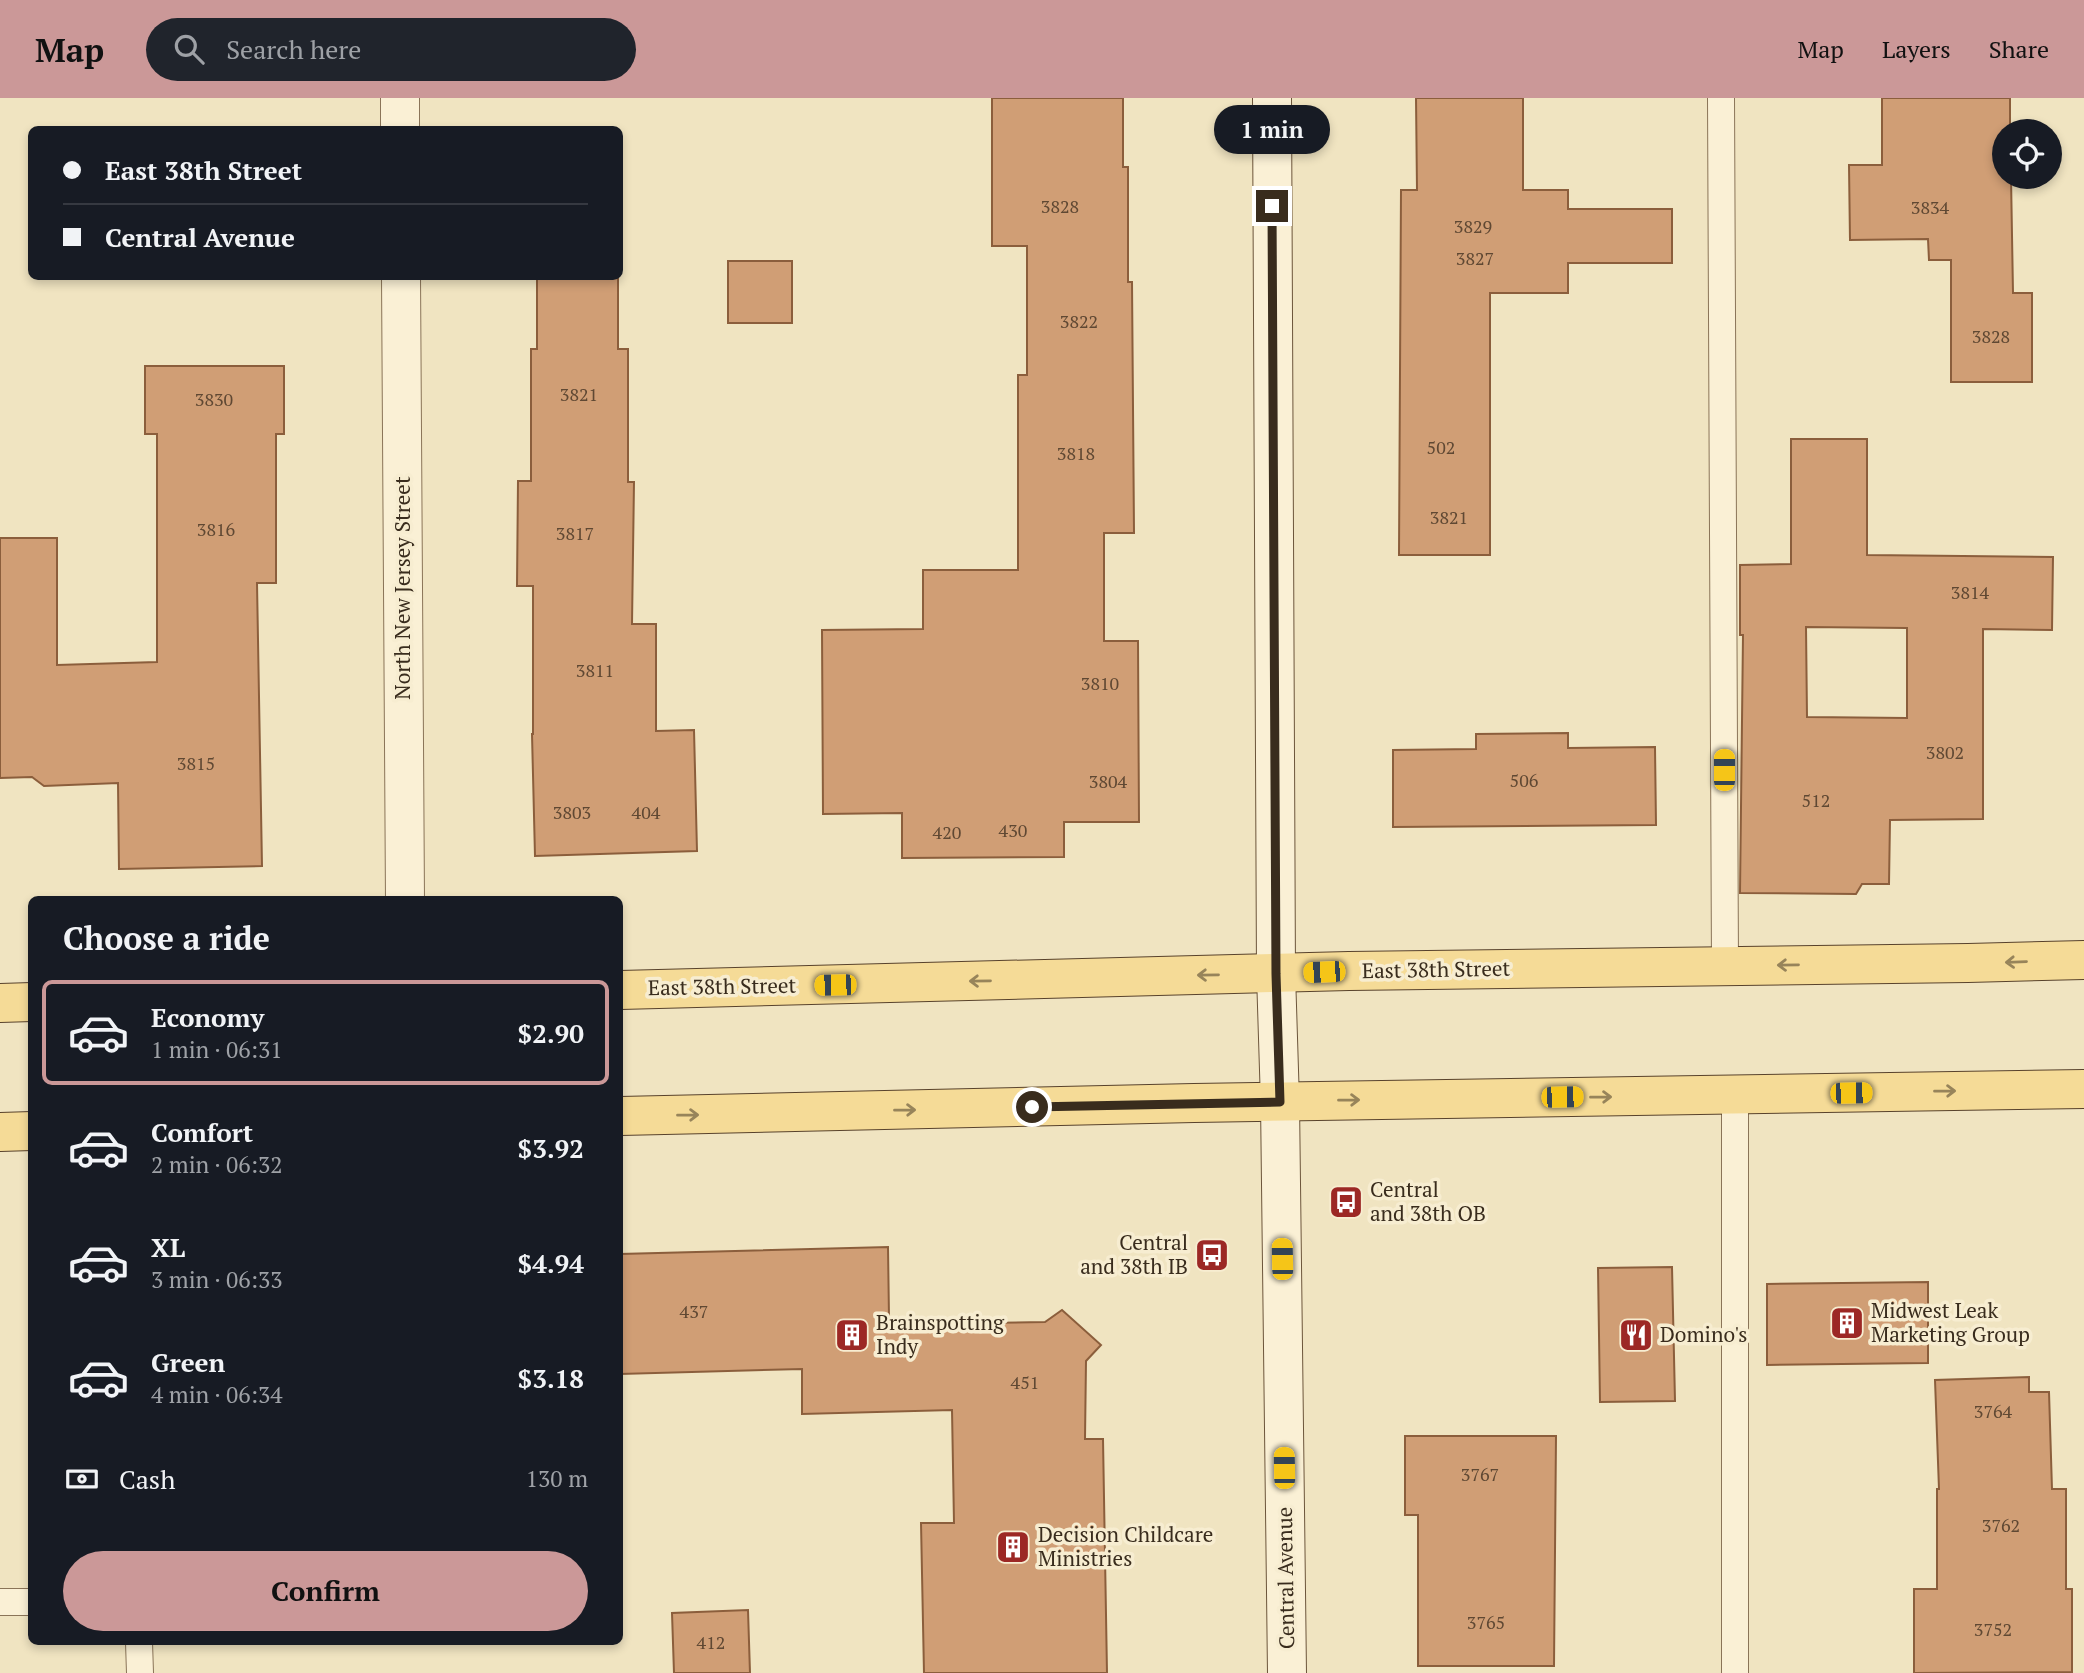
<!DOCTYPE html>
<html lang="en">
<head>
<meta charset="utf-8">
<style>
  body { margin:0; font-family:"PT Serif",serif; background:#20242c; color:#f1f3f6; height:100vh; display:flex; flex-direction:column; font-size:26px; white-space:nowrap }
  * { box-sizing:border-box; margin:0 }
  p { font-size:23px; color:#9ea1a6 }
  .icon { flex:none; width:38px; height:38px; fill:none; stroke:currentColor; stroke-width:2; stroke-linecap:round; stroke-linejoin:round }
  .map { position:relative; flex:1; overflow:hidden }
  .drawer { position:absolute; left:28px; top:798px; width:595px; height:749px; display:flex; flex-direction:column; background:#171b24; border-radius:10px; box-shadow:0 4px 10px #0003 }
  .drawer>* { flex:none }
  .top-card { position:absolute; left:28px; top:28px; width:595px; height:154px; border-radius:10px; box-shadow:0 4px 10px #0003; display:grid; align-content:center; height:154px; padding:0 35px; background:#171b24 }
  .fabs { position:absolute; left:1992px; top:21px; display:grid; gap:14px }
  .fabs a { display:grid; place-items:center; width:70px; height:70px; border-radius:50%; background:#171b24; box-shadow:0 4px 10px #0003; font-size:35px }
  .end { position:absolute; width:32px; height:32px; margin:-16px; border:9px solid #392c1d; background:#fff; box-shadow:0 0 0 4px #fff }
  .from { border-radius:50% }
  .bubble { position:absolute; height:49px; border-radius:24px; background:#171b24; box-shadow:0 4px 10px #0003; font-size:23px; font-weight:800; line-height:49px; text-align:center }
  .car { position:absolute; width:21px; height:42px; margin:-21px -10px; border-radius:9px; box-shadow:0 0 5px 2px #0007; background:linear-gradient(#f5c518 24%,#345 0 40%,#f5c518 0 76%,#345 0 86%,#f5c518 0) }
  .top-card b { display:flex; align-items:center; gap:24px; height:66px; font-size:26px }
  .top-card b+b { border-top:2px solid #363941 }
  .top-card i { width:18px; height:18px; background:#f1f3f6 }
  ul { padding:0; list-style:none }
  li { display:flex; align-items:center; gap:21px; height:105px; margin:0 14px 10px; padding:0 21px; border:4px solid transparent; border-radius:10px }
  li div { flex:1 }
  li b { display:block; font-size:26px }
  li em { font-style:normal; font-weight:800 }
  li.current { border-color:#cb9898 }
  li>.icon { width:63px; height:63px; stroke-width:1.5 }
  h2 { padding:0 35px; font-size:32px; line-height:84px }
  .pay { display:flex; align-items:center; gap:18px; height:77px; padding:0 35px; font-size:26px }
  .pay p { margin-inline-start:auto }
  .primary-button { display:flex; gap:14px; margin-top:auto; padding:14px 35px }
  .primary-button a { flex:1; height:80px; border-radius:42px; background:#cb9898; color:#111; font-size:28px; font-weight:800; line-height:80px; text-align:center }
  header { display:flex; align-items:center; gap:42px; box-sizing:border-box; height:98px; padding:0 35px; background:#cb9898; color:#111 }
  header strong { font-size:33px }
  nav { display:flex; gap:38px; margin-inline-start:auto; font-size:24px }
  .search { width:490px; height:63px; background:#20242c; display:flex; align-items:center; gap:18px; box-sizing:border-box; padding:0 24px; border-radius:38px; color:#9ea1a6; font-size:26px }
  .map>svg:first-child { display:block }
  .building { fill:#d09e75; stroke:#8b5e3c; stroke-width:2; fill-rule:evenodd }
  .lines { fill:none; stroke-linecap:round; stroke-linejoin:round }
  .service-casing { stroke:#8a7458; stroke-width:28 }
  .minor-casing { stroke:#8a7458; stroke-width:40 }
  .secondary-casing { stroke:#6c553b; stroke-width:40 }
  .primary-casing { stroke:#58422c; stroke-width:40 }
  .service { stroke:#faf0d5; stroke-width:26 }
  .minor { stroke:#faf0d5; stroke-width:38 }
  .secondary { stroke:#faf0d5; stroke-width:38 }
  .primary { stroke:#f5db97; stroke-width:38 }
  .oneway { stroke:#97845a }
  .route { stroke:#392c1d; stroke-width:9 }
  .labels { text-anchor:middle; stroke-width:7; stroke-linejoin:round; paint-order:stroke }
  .number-label { font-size:18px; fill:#5f4833 }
  .street-label { font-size:21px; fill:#392c1d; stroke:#f7edd1 }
  .poi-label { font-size:21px; fill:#392c1d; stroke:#f7edd1; text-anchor:start }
</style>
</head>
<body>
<header>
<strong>Map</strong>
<div class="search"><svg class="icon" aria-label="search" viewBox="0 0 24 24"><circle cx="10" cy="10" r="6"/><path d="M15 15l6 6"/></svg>Search here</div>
<nav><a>Map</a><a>Layers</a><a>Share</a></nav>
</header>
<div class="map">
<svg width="2084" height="1575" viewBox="0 0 2084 1575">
  <rect width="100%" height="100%" fill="#f0e4c1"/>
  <g class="building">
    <polygon points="992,0 1123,0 1123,69 1128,69 1128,184 1132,184 1134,435 1104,435 1104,543 1138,543 1139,724 1064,724 1064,759 902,760 902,715 823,716 822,532 923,531 923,472 1018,472 1018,277 1027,277 1027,148 992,148"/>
    <polygon points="1416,0 1523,0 1523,92 1568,92 1568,111 1672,111 1672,165 1568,165 1568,195 1490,195 1490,457 1399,457 1401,92 1417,92"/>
    <polygon points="1882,0 2010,0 2010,33 2004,33 2004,79 2011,79 2013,195 2032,195 2032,284 1951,284 1951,162 1929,162 1928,141 1850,142 1849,67 1882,67"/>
    <rect x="728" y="163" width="64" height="62"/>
    <polygon points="537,178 618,178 618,251 628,251 628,384 634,384 632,526 656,526 656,633 694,632 697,753 535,758 532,636 533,636 533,488 517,488 518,383 531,383 531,251 537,251"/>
    <polygon points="145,268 284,268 284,336 276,336 276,485 257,485 262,768 119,771 118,685 44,688 32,679 0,680 0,440 57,440 57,567 157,564 157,336 145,336"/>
    <path d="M1791 341H1867V457L2053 459 2052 532 1983 531V721L1890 722 1889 786H1862L1856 796 1740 795 1743 537H1740V467L1791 466ZM1806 529 1907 530V620L1807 619Z"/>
    <polygon points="1568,635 1568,650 1655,649 1656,727 1393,729 1393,652 1476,651 1476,636"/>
    <polygon points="888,1149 889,1219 902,1219 902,1226 1045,1224 1062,1212 1101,1247 1086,1263 1085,1341 1103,1341 1107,1575 924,1575 921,1425 954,1425 952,1312 802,1316 802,1271 620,1276 620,1156"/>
    <polygon points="1672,1169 1675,1303 1600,1304 1598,1170"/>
    <polygon points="1928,1184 1928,1265 1767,1267 1767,1186"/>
    <polygon points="2029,1279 2029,1294 2049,1294 2052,1391 2066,1391 2066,1491 2072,1491 2072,1574 1914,1575 1914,1491 1937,1491 1937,1391 1939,1391 1935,1282"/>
    <polygon points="1405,1338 1556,1338 1554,1568 1418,1568 1418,1417 1405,1417"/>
    <polygon points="748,1512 750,1575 674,1575 672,1515"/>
  </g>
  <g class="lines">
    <g class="service-casing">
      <g id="service">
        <polyline points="1721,0 1725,868"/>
        <polyline points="1735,996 1735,1575"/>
        <polyline points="0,1504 32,1504"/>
        <polyline points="139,1544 140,1575"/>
      </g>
    </g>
    <g class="minor-casing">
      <g id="minor">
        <polyline points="400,0 400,32"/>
        <polyline points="401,178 405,802"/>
      </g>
    </g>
    <g class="secondary-casing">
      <polyline id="secondary" points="1272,0 1276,876 1280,1004 1287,1575"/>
    </g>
    <g class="primary-casing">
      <g id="primary">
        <polyline points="620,892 1349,873 1968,865 2084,862"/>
        <polyline points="0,905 32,904"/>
        <polyline points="620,1018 1194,1005 2084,991"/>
        <polyline points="0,1034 32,1033"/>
      </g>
    </g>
    <use href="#service" class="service"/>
    <use href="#minor" class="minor"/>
    <use href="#secondary" class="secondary"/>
    <use href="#primary" class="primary"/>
  </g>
  <defs><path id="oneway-shaft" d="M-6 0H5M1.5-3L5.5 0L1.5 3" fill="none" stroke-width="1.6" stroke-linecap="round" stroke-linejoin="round" transform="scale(1.75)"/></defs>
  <g class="oneway">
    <use href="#oneway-shaft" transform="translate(2016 864) rotate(178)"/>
    <use href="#oneway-shaft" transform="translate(1788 867) rotate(179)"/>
    <use href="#oneway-shaft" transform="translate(1208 877) rotate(179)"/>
    <use href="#oneway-shaft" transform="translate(980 883) rotate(179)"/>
    <use href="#oneway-shaft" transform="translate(1945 993) rotate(-1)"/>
    <use href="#oneway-shaft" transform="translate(1601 999) rotate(-1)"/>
    <use href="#oneway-shaft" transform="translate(1349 1002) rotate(-1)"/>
    <use href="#oneway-shaft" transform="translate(905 1012) rotate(-1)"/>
    <use href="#oneway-shaft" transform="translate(688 1017) rotate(-1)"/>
  </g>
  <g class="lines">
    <polyline class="route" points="1032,1009 1280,1004 1276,876 1272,108"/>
  </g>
  <defs>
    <g id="bus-square" transform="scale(1.75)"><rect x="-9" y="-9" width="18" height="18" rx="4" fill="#9c2825" stroke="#f7edd1"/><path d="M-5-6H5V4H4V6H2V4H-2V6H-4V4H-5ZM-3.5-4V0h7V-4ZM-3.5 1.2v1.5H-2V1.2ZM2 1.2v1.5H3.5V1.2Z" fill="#fff"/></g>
    <g id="building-square" transform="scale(1.75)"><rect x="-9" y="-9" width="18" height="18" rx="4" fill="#9c2825" stroke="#f7edd1"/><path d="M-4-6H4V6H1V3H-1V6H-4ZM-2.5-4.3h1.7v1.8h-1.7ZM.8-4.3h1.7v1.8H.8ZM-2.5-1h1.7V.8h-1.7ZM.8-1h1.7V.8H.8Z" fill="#fff"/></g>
    <g id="restaurant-square" transform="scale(1.75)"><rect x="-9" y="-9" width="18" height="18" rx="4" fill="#9c2825" stroke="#f7edd1"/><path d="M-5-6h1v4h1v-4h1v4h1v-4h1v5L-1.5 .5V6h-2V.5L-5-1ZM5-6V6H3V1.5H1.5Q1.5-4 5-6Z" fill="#fff"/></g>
  </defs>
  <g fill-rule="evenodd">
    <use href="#bus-square" x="1346" y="1104"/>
    <use href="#bus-square" x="1212" y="1157"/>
    <use href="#building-square" x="1847" y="1225"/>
    <use href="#building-square" x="852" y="1237"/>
    <use href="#restaurant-square" x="1636" y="1237"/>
    <use href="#building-square" x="1013" y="1449"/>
  </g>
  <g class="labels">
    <g class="number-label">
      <text x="1060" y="115">3828</text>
      <text x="1930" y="116">3834</text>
      <text x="1473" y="135">3829</text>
      <text x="1475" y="167">3827</text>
      <text x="1079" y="230">3822</text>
      <text x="1991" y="245">3828</text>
      <text x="579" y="303">3821</text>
      <text x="214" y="308">3830</text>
      <text x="1441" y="356">502</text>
      <text x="1076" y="362">3818</text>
      <text x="1449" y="426">3821</text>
      <text x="216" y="438">3816</text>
      <text x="575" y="442">3817</text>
      <text x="1970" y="501">3814</text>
      <text x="595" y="579">3811</text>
      <text x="1100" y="592">3810</text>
      <text x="1945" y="661">3802</text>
      <text x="196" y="672">3815</text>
      <text x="1524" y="689">506</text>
      <text x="1108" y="690">3804</text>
      <text x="1816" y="709">512</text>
      <text x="572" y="721">3803</text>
      <text x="646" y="721">404</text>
      <text x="1013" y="739">430</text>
      <text x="947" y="741">420</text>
      <text x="694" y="1220">437</text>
      <text x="1025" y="1291">451</text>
      <text x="1993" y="1320">3764</text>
      <text x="1480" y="1383">3767</text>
      <text x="2001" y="1434">3762</text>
      <text x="1486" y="1531">3765</text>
      <text x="1993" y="1538">3752</text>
      <text x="711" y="1551">412</text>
    </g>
    <g class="street-label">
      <text transform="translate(403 490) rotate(-90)" y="7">North New Jersey Street</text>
      <text transform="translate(1436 872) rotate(-1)" y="7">East 38th Street</text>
      <text transform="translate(722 889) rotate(-1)" y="7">East 38th Street</text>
      <text transform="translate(1286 1480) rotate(-91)" y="7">Central Avenue</text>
    </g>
    <g class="poi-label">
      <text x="1370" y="1099">Central<tspan x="1370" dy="24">and 38th OB</tspan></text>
      <text x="1188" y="1152" text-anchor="end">Central<tspan x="1188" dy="24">and 38th IB</tspan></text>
      <text x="1871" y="1220">Midwest Leak<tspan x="1871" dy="24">Marketing Group</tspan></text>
      <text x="876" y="1232">Brainspotting<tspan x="876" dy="24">Indy</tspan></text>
      <text x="1660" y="1244">Domino's</text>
      <text x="1038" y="1444">Decision Childcare<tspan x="1038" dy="24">Ministries</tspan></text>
    </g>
  </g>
</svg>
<div class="fabs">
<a><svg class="icon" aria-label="locate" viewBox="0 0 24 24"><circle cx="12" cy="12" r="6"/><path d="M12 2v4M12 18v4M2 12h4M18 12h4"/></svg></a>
</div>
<i class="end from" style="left:1032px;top:1009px"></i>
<i class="end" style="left:1272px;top:108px"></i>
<div class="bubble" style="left:1214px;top:7px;width:116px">1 min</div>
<i class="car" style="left:1724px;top:672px;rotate:0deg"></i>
<i class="car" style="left:1324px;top:874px;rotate:268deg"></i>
<i class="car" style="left:835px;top:887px;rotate:269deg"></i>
<i class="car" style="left:1851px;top:995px;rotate:89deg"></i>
<i class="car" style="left:1562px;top:999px;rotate:89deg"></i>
<i class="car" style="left:1282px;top:1161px;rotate:359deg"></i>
<i class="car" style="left:1284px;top:1370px;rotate:359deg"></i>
<div class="top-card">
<b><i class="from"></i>East 38th Street</b>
<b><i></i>Central Avenue</b>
</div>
<section class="drawer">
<h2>Choose a ride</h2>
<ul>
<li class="current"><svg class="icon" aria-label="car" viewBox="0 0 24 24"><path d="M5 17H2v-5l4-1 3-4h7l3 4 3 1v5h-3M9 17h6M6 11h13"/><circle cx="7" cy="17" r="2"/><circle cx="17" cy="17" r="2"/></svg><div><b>Economy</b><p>1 min · 06:31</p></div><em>$2.90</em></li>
<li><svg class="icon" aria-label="car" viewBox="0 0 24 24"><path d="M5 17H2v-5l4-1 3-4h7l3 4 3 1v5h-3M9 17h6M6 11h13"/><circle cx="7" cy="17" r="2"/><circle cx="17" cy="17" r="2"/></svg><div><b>Comfort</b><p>2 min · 06:32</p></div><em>$3.92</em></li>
<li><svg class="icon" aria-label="car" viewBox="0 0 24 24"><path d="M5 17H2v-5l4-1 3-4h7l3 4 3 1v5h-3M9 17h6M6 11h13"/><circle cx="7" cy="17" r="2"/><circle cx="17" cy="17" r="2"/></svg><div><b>XL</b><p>3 min · 06:33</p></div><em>$4.94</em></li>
<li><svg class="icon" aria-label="car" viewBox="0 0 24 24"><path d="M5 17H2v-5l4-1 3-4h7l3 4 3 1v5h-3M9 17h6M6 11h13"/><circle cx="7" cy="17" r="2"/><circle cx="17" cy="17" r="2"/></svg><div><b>Green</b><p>4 min · 06:34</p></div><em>$3.18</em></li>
</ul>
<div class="pay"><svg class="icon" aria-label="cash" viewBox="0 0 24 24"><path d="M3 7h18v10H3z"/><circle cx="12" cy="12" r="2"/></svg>Cash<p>130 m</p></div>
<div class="primary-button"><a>Confirm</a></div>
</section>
</div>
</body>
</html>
